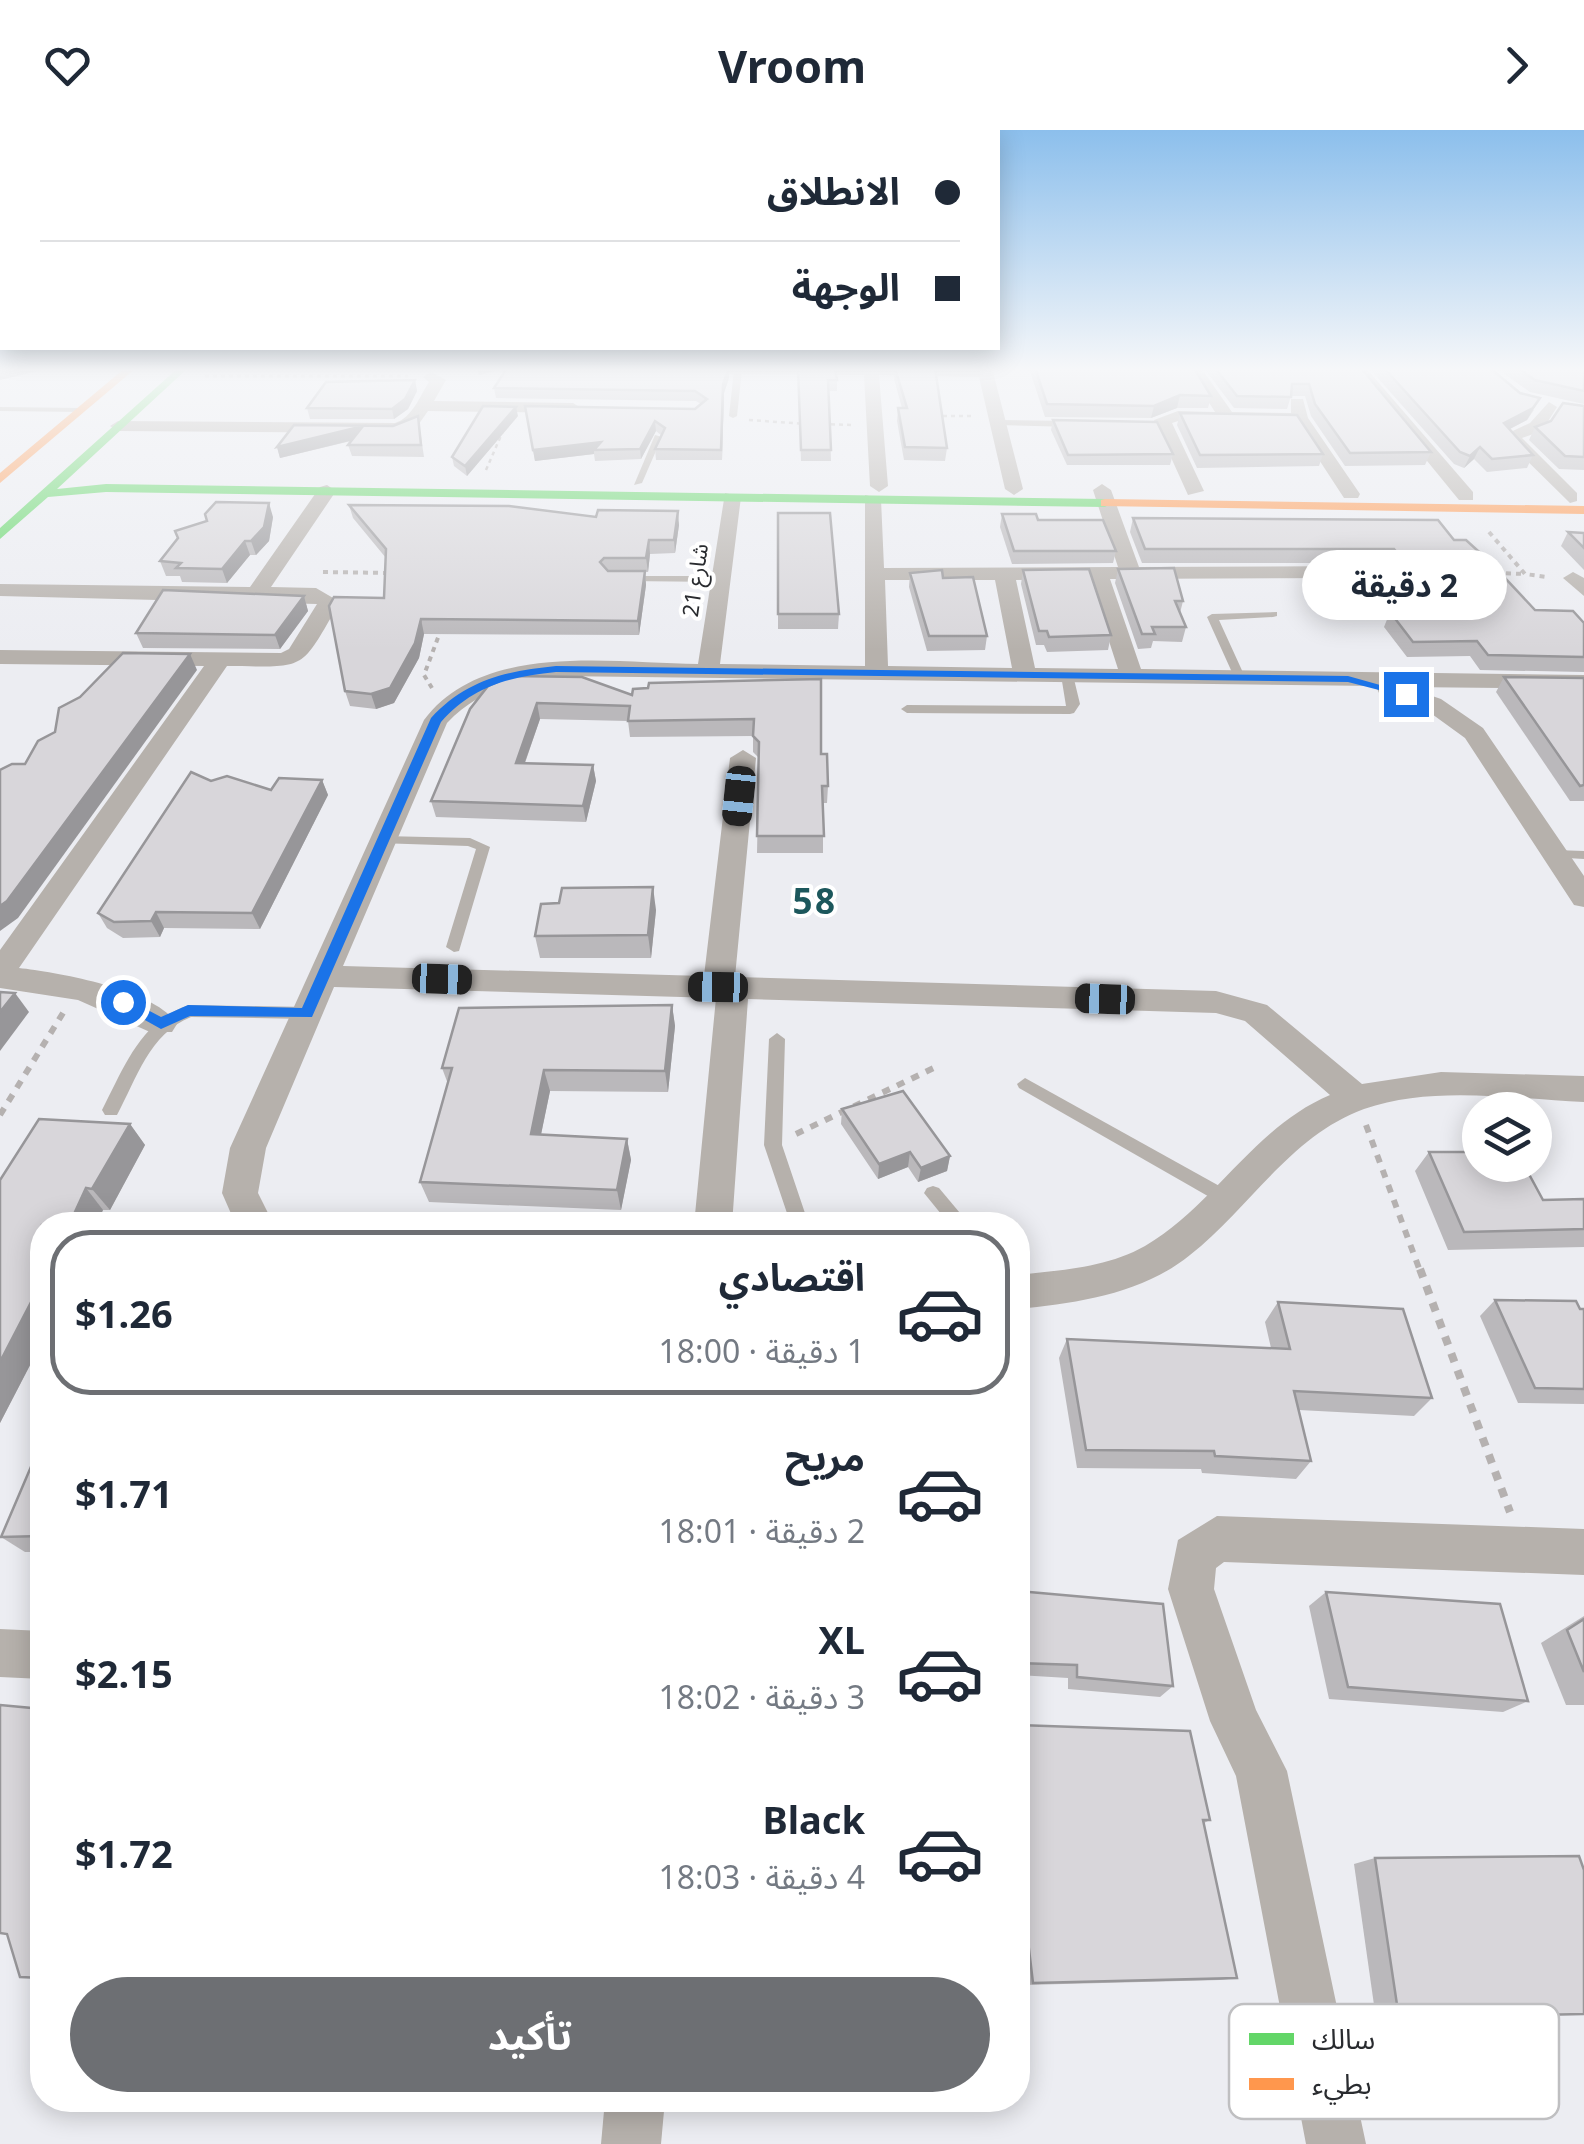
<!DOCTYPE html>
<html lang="ar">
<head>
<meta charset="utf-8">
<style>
  body { margin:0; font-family:"Noto Sans","Noto Sans Arabic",sans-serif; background:#f6f6f7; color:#1f2937; direction:rtl; height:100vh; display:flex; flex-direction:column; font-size:38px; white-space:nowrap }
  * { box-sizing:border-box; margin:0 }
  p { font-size:32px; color:#747a83 }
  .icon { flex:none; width:55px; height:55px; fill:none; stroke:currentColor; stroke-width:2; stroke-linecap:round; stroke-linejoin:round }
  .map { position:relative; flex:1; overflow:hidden; direction:ltr }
  .drawer { position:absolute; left:30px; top:1082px; width:1000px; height:900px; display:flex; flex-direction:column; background:#fff; border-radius:40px; box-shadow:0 5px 25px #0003; direction:rtl }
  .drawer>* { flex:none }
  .top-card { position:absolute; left:0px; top:0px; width:1000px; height:220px; box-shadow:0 5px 25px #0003; direction:rtl; display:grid; align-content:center; height:220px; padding:0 40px; background:#fff }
  .tools { position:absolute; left:1462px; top:962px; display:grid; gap:20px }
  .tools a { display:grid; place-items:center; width:90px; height:90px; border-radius:50%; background:#fff; box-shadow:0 5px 25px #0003; font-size:50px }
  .end { position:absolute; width:45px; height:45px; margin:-22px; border:12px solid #1a73e8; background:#fff; box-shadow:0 0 0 5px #fff }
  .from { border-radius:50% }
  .bubble { position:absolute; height:70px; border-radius:35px; background:#fff; box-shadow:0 5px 25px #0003; font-size:32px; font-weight:700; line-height:70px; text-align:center; direction:rtl }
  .car { position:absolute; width:30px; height:60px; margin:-30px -15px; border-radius:12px; box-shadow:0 0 8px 2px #0007; background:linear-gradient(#222 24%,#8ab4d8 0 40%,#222 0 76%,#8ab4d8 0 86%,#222 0) }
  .top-card b { display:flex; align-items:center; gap:35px; height:95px; font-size:38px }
  .top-card b+b { border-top:2px solid #e0e1e3 }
  .top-card i { width:25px; height:25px; background:#1f2937 }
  ul { padding:18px 0 0; list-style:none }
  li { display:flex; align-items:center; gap:30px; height:165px; margin:0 20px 15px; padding:0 20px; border:5px solid transparent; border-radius:40px }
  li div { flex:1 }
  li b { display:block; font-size:38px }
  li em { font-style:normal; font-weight:700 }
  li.on { border-color:#6d6f73 }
  li>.icon { width:90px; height:90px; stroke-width:1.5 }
  .button { display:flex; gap:20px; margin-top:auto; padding:20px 40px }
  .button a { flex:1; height:115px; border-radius:60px; background:#6d6f73; color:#fff; font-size:40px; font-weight:700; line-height:115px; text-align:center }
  header { display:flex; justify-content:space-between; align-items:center; height:130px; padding:0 40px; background:#fff; font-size:45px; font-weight:700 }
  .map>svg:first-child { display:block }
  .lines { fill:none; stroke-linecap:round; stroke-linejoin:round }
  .path-far3 { stroke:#b5b1b0; stroke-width:2.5; stroke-dasharray:4 4; stroke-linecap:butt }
  .path-far2 { stroke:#b5b1b0; stroke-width:4; stroke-dasharray:5 5; stroke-linecap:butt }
  .path-far1 { stroke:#b5b1b0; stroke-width:6; stroke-dasharray:8 8; stroke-linecap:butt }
  .path { stroke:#b5b1b0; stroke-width:8; stroke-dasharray:9 9; stroke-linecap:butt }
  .lane { fill:#b6b1ac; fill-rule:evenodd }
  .street { fill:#b6b1ac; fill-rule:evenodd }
  .fast { fill:#63d668; fill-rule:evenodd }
  .slow { fill:#ff974d; fill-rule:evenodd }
  .wall { fill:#bab8bb }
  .shaded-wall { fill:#979699 }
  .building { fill:#d8d6da; stroke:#979699; stroke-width:2.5 }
  .route { fill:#1a73e8 }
  .labels { text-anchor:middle; stroke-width:8; stroke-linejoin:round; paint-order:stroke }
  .far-street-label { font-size:22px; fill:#292b2f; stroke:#fff }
  .district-label { font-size:35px; font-weight:bold; letter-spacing:2.5px; fill:#1c575c; stroke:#fff }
  .key { fill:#fff; stroke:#bfbfc1; stroke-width:2.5 }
  .key-label { font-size:28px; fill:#292b2f }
</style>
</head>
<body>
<header><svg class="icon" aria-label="forward" viewBox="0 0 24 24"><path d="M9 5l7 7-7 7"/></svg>Vroom<svg class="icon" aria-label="heart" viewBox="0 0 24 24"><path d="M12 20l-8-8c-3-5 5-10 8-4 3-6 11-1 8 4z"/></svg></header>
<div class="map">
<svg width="1584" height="2014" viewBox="0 0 1584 2014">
  <rect width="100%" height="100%" fill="#ecedf2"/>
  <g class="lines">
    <g class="path-far3">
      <polyline points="205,246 408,246"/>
      <polyline points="935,286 972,286"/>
      <polyline points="749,290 806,294"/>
      <polyline points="823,294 851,295"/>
      <polyline points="486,340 503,301"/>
    </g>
    <g class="path-far2">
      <polyline points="1489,402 1525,444 1547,447"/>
      <polyline points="323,442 391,443"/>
      <polyline points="1496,443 1525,444"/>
      <polyline points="432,558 424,545 442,497"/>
    </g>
    <g class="path-far1">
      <polyline points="0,985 63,883"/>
      <polyline points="1366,995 1420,1141"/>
      <polyline points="796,1004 940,935"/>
    </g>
    <polyline class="path" points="1420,1139 1510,1382"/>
    <g class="lane">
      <polygon points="738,238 742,240 737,286 733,288 729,286 734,240"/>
      <polygon points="0,277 81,278 85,280 81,282 0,281"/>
      <polygon points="1000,290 1073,291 1077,294 1073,297 997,295"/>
      <polygon points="655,305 662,307 642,353 634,355"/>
      <polygon points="622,446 721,446 726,449 721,452 626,451 621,448"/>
      <polygon points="1277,482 1277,486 1273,487 1219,490 1245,547 1235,549 1207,487 1212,484"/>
      <polygon points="1067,542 1073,545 1080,574 1074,583 1070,584 907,583 901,579 907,575 1066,576 1061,545"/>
      <polygon points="383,706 470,708 490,717 459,821 454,822 446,817 476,719 468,716 378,713 376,710"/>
      <polygon points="1555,720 1584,721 1584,729 1550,727 1550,721"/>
      <path d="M189 875 307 877 315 883 307 889 191 887C149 904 137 948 117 985H105L102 980C124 938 140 891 189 875Z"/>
      <polygon points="777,903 785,909 782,1015 809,1095 791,1095 764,1015 769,909"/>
      <polygon points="1025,948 1232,1063 1235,1068 1232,1073 1220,1073 1019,958 1017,954"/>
      <polygon points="933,1056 939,1058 970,1095 950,1095 924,1063 927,1058"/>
    </g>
    <g class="street">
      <polygon points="638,238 992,238 1023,359 1014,365 1005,359 979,247 879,245 888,356 879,362 870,356 864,245 646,243"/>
      <polygon points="1187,238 1201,238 1232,282 1291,283 1291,269 1303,269 1308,288 1360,364 1358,368 1344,368 1295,293 1178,291 1172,293 1204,361 1188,365 1154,290 1178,281 1215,282"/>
      <polygon points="1351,238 1366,238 1473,362 1473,370 1459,370"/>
      <path d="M431 242 446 250 434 271 573 273 581 278 573 283 428 281 416 298 396 303 118 301 110 296 118 291 395 293C412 288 420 266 429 252L423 247Z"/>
      <polygon points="1549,272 1557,277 1542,301 1522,308 1577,363 1577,371 1570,373 1502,306 1530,293"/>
      <path d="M1102 354 1111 360 1139 437 1364 436 1374 442 1364 448 1110 449 1141 539 1584 545V559L1406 557 1441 569 1483 598 1584 746V777L1574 775 1465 608 1425 579 1379 563 1376 556 556 546C513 551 478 561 447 593L343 836 704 846 730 628 743 620 756 628 735 847 1216 861 1267 875 1362 954 1441 942 1584 946V972C1514 969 1432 955 1364 979 1290 1006 1250 1078 1190 1125 1142 1164 1077 1173 1018 1179V1145C1061 1140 1106 1138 1145 1116 1215 1075 1254 997 1330 965L1245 891 1216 883 748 869 732 1095H694L716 868 334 857 266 1018 258 1063 274 1095H236L222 1063 230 1018 424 590C483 511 612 533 698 534L725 363 741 367 720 534 865 536V365L881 369 884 438 1118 437 1093 360ZM1089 449 1118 539 1035 538 1016 450ZM885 450H995L1012 538 888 536Z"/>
      <path d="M327 355 336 361 271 457 316 458 340 472C299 542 309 537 227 536L19 838C57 842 157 860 177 894L172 902H150L78 870 0 858V820L204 536 0 534V520L281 523 289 519 317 474 0 466V454L250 457 320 357Z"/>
      <polygon points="1573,442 1584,448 1584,466 1563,448"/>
      <polygon points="1217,1386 1584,1399 1584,1445 1224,1432 1216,1438 1214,1459 1256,1580 1287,1641 1366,2014 1306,2014 1236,1646 1210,1591 1168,1459 1178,1410"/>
      <polygon points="0,1499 42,1501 42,1549 0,1547"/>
      <polygon points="605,1970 665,1970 661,2014 601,2014"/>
    </g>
    <polygon class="fast" points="178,238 188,238 57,359 106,354 1105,369 1111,373 1105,377 106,362 48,367 0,409 0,398"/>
    <g class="slow">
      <polygon points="125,238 136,238 0,353 0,343"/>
      <polygon points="1105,369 1584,376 1584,384 1101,376 1101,370"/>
    </g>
  </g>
  <g class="wall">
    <polygon points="477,238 729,238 729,248 724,263 722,330 656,330 655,319 661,305 656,301 641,329 595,331 594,324 535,331 525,276 695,279 701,274 696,271 496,268 494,258 506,238 479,245"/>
    <polygon points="798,238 837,250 837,261 829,261 831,331 801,331"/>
    <polygon points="895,238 947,318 945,331 904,330 897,291 898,278 902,278 894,249"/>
    <polygon points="1029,238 1194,238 1211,266 1208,278 1177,278 1151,288 1045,287"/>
    <polygon points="1204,238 1361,238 1431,322 1425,335 1345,336 1311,286 1305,266 1291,266 1287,279 1234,278"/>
    <polygon points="1369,238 1490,238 1534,280 1527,290 1510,299 1533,325 1527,338 1487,342 1474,329 1464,338 1454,334"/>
    <polygon points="1496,238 1584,238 1584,274 1530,262"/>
    <polygon points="415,250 417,261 408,279 394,289 310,289 307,278"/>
    <polygon points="1584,276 1584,340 1559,339 1529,310 1535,297"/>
    <polygon points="1180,283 1323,324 1319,336 1197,338 1177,295"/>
    <polygon points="418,286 424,327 352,326 348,315 351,311 280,328 277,317 393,296"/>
    <polygon points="518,286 467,346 454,336 452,327"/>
    <polygon points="1053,290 1173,324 1170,335 1067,335 1051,300"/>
    <polygon points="349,375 596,387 679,395 675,423 650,424 648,442 645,442 646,455 639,505 424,504 419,528 394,573 376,579 350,576 345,561 384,468 386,428 353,388"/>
    <polygon points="778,383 839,484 838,499 778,499"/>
    <polygon points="1002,384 1116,421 1113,433 1012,434 1000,397"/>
    <polygon points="273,387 269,411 256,425 250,425 227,453 182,452 180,446 166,446 160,431"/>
    <polygon points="1133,388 1454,410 1535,480 1584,493 1584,542 1480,540 1470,526 1407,527 1384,497 1390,482 1429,481 1389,433 1142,433 1130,402"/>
    <polygon points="1568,402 1584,403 1584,440 1561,416"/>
    <polygon points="1118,439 1183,471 1180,483 1186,497 1182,512 1153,511 1151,518 1138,519 1115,453"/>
    <polygon points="1023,440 1111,505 1108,520 1047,522 1044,515 1036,515 1021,454"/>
    <polygon points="910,443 943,448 987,506 985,520 927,521 909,457"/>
    <polygon points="304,466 308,481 280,519 143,518 136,503"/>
    <polygon points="1504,547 1584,548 1584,671 1570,671 1496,562"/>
    <polygon points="821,549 821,624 828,656 827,673 823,673 823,723 757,723 759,628 753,622 753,606 630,607 628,591 540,589 525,633 593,635 596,651 586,692 436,687 431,671 470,579"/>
    <polygon points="322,650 328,665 260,799 164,798 160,807 123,808 107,798 98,783 211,651 271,660"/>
    <polygon points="559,773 656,780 651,828 540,828 535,806"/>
    <polygon points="672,875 675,896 668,962 550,961 541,1004 627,1009 631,1030 621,1080 429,1072 420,1052 448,954 442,938"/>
    <polygon points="842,979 950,1026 947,1041 918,1052 908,1037 878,1049 841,994"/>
    <polygon points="130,994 145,1015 110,1080 103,1080 42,1095 42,1212 0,1293 0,1050"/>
    <polygon points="1429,1022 1543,1070 1584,1069 1584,1117 1448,1120 1415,1041"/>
    <polygon points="1495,1170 1584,1179 1584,1274 1518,1273 1480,1186"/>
    <polygon points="1278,1172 1432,1268 1414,1286 1299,1280 1311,1331 1296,1349 1202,1343 1201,1339 1077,1338 1059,1228 1067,1209 1271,1218 1265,1192"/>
    <polygon points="42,1311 42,1422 25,1422 1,1407"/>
    <polygon points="1018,1461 1173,1556 1160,1567 1068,1559 1068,1548 1018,1545"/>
    <polygon points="1326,1462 1528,1571 1503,1582 1329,1569 1309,1476"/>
    <polygon points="1584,1486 1584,1575 1566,1575 1541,1513"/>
    <polygon points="1018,1595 1210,1690 1204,1693 1237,1848 1220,1850 1024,1855 1018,1802"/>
    <polygon points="1375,1728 1584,1884 1376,1889 1354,1734"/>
  </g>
  <g class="shaded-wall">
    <polygon points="0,238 51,238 0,250"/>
    <polygon points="477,238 508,238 479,245"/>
    <polygon points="729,238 729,248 724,263 722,330 723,254"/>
    <polygon points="415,250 417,261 408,279 394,289 392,279"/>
    <polygon points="1180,265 1177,278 1151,288 1154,276"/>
    <polygon points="1540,268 1527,290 1498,305 1504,293"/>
    <polygon points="516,277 518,286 467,346 465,336"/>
    <polygon points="655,291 656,301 641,329 640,319"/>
    <polygon points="363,296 366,307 280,328 277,317"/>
    <polygon points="601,312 594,320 594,324 535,331 533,320"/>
    <polygon points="1480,317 1474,329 1464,338 1470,326"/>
    <polygon points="269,373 273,387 269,411 256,425 251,411"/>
    <polygon points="678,381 679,395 675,423 674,410"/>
    <polygon points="649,410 650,424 648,442 646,428"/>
    <polygon points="245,411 250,425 227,453 222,439"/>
    <polygon points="645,441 646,455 639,505 638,491"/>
    <polygon points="304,466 308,481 280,519 275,505"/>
    <polygon points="421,489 424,504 419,528 394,573 376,579 371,564"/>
    <polygon points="190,524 197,540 18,788 0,801 0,776"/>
    <polygon points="537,573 540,589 519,649 516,633"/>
    <polygon points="593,635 596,651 586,692 583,676"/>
    <polygon points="322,650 328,665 260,799 252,783"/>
    <polygon points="653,757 656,780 651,828 648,805"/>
    <polygon points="156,782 164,798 160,807 151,791"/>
    <polygon points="15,863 29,882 0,921 0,882"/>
    <polygon points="672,875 675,896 668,962 665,941"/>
    <polygon points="544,940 550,961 537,1024 531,1004"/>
    <polygon points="130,994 145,1015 110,1080 92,1059"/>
    <polygon points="627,1009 631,1030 621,1080 617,1060"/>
    <polygon points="910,1022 908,1037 878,1049 879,1034"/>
    <polygon points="950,1026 947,1041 918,1052 921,1038"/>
    <polygon points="86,1058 103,1080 97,1095 69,1095"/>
    <polygon points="42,1151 42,1212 0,1293 0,1232"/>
  </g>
  <g class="building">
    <polygon points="507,238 729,238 723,254 721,320 655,319 665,298 655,291 640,319 594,320 601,312 533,320 525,276 695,279 707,269 695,261 494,258"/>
    <polygon points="798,238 835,238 837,250 828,250 831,320 801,320"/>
    <polygon points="895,238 935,238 947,318 905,317 898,278 907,278"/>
    <polygon points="1035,238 1194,238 1211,266 1180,265 1154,276 1047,274"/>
    <polygon points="1215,238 1361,238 1431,322 1350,323 1315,274 1309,254 1292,254 1291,267 1237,266"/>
    <polygon points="1384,238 1490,238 1520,263 1540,268 1533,278 1504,293 1533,325 1492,329 1480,317 1470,326 1460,322"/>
    <polygon points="1518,238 1584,238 1584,261 1535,250"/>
    <polygon points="415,250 405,269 392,279 307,278 326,252"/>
    <polygon points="1563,273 1584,276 1584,327 1565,326 1535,297 1551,291"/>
    <polygon points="483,276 516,277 465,336 452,327"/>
    <polygon points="1180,283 1297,285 1323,324 1200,325"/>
    <polygon points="418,286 421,315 348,315 363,296 277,317 294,295 393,296"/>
    <polygon points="1053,290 1157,292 1173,324 1068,325"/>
    <polygon points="216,372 269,373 264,397 251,411 245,411 222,439 176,438 181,433 160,431 178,408 175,401 207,391 205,384"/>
    <polygon points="349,375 509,376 596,387 598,380 678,381 674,410 649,410 646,428 604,428 600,432 608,441 645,441 638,491 421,489 415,513 390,558 371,564 345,561 329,476 334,467 384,468 386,419"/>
    <polygon points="778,383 830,383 839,484 778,484"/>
    <polygon points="1002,384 1036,384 1038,390 1103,390 1116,421 1014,421"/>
    <polygon points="1133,388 1438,390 1454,410 1466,410 1489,431 1535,480 1573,481 1584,493 1584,527 1488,525 1477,511 1413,512 1390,482 1447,481 1394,419 1145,419"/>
    <polygon points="1568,402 1584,403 1584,418"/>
    <polygon points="1174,438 1183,471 1175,471 1186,497 1152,497 1155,504 1142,504 1118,439"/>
    <polygon points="1089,439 1111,505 1049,507 1047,501 1039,501 1023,440"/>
    <polygon points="942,440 943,448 973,447 987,506 929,506 910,443"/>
    <polygon points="163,460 304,466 275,505 136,503"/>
    <polygon points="123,523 190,524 7,771 0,776 0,640 12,634 25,634 38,611 55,602 59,578 80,567"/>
    <polygon points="511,546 582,547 632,565 633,559 648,558 649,553 821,549 821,624 827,624 828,656 822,656 824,706 757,706 759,612 753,606 754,589 628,591 630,576 537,573 516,633 593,635 583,676 431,671 470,579 488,556"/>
    <polygon points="1504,547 1584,548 1584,655 1580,656"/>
    <polygon points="191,642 211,651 227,646 271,660 279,648 322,650 252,783 156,782 151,791 114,792 98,783"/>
    <polygon points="653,757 648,805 535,806 541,774 559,773 562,758"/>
    <polygon points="0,862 15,863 0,882"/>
    <polygon points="672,875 665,941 544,940 531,1004 627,1009 617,1060 420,1052 452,938 442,938 459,878"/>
    <polygon points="903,961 950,1026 921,1038 910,1022 879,1034 842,979"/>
    <polygon points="39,989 130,994 92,1059 86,1058 69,1095 42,1095 42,1151 0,1232 0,1050"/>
    <polygon points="1429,1022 1480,1022 1480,1035 1524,1035 1543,1070 1584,1069 1584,1099 1464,1102"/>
    <polygon points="1495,1170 1576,1171 1580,1179 1584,1179 1584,1259 1535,1258"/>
    <polygon points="1278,1172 1403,1179 1432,1268 1294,1261 1311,1331 1215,1326 1214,1321 1086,1320 1067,1209 1290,1219"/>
    <polygon points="42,1311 42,1406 1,1407"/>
    <polygon points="1018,1461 1163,1474 1173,1556 1077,1547 1077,1535 1018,1533"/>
    <polygon points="1326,1462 1500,1474 1528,1571 1348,1557"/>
    <polygon points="1584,1489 1584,1542 1567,1500"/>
    <polygon points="0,1575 42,1579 42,1848 20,1847 7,1804 0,1803"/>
    <polygon points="1018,1595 1190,1601 1210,1690 1203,1690 1237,1848 1033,1853 1018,1727"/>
    <polygon points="1579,1726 1584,1740 1584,1884 1399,1888 1375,1728"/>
  </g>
  <linearGradient id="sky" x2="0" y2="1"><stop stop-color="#8cbfec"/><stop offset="0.46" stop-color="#f6f7f9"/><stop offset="1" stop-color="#f6f7f9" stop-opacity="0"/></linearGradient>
  <rect width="1584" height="520" fill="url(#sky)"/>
  <path class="route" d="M556 536 1348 546 1412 564 1406 567 1348 552 556 542C509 547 473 556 441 592L312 887 190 886 161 899 118 875 116 872 123 867 161 887 188 875 302 878 431 588C466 550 506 541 556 536Z"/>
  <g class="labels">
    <g class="far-street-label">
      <text transform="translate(695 450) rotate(-82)" y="8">شارع 21</text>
    </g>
    <g class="district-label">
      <text x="815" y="784">58</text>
    </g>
  </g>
  <rect x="1229" y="1874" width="330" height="115" rx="15" class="key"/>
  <rect x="1249" y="1903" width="45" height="12" fill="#63d668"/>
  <rect x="1249" y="1948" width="45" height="12" fill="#ff974d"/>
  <g class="key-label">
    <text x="1312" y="1919">سالك</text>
    <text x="1312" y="1964">بطيء</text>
  </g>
</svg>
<div class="tools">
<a><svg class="icon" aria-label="layers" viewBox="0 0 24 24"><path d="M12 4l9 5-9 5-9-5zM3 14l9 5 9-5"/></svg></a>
</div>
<i class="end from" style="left:123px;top:872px"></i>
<i class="end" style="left:1406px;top:564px"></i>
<div class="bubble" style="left:1302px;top:420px;width:205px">2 دقيقة</div>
<i class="car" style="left:739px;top:666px;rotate:186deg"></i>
<i class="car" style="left:442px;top:849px;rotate:92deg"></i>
<i class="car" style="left:718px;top:857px;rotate:271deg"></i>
<i class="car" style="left:1105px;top:869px;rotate:272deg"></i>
<div class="top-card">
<b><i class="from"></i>الانطلاق</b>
<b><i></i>الوجهة</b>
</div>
<section class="drawer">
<ul>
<li class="on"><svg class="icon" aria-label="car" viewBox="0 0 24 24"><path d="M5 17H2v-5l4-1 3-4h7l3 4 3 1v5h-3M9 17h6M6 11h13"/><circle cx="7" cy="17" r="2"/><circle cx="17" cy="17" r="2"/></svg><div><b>اقتصادي</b><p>1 دقيقة · 18:00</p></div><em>$1.26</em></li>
<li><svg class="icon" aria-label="car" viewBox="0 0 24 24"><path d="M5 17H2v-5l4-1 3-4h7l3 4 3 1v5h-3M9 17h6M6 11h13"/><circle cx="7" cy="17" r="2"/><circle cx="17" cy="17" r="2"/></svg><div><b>مريح</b><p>2 دقيقة · 18:01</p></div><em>$1.71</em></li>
<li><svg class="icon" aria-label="car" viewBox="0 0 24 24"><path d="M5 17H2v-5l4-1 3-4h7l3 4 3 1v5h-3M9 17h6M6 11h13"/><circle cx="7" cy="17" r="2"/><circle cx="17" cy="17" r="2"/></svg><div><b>XL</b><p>3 دقيقة · 18:02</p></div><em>$2.15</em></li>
<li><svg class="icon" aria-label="car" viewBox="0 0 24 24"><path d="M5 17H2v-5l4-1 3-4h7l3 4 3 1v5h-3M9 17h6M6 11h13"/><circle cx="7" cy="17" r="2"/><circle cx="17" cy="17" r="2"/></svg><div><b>Black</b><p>4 دقيقة · 18:03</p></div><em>$1.72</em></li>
</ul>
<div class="button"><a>تأكيد</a></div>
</section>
</div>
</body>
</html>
